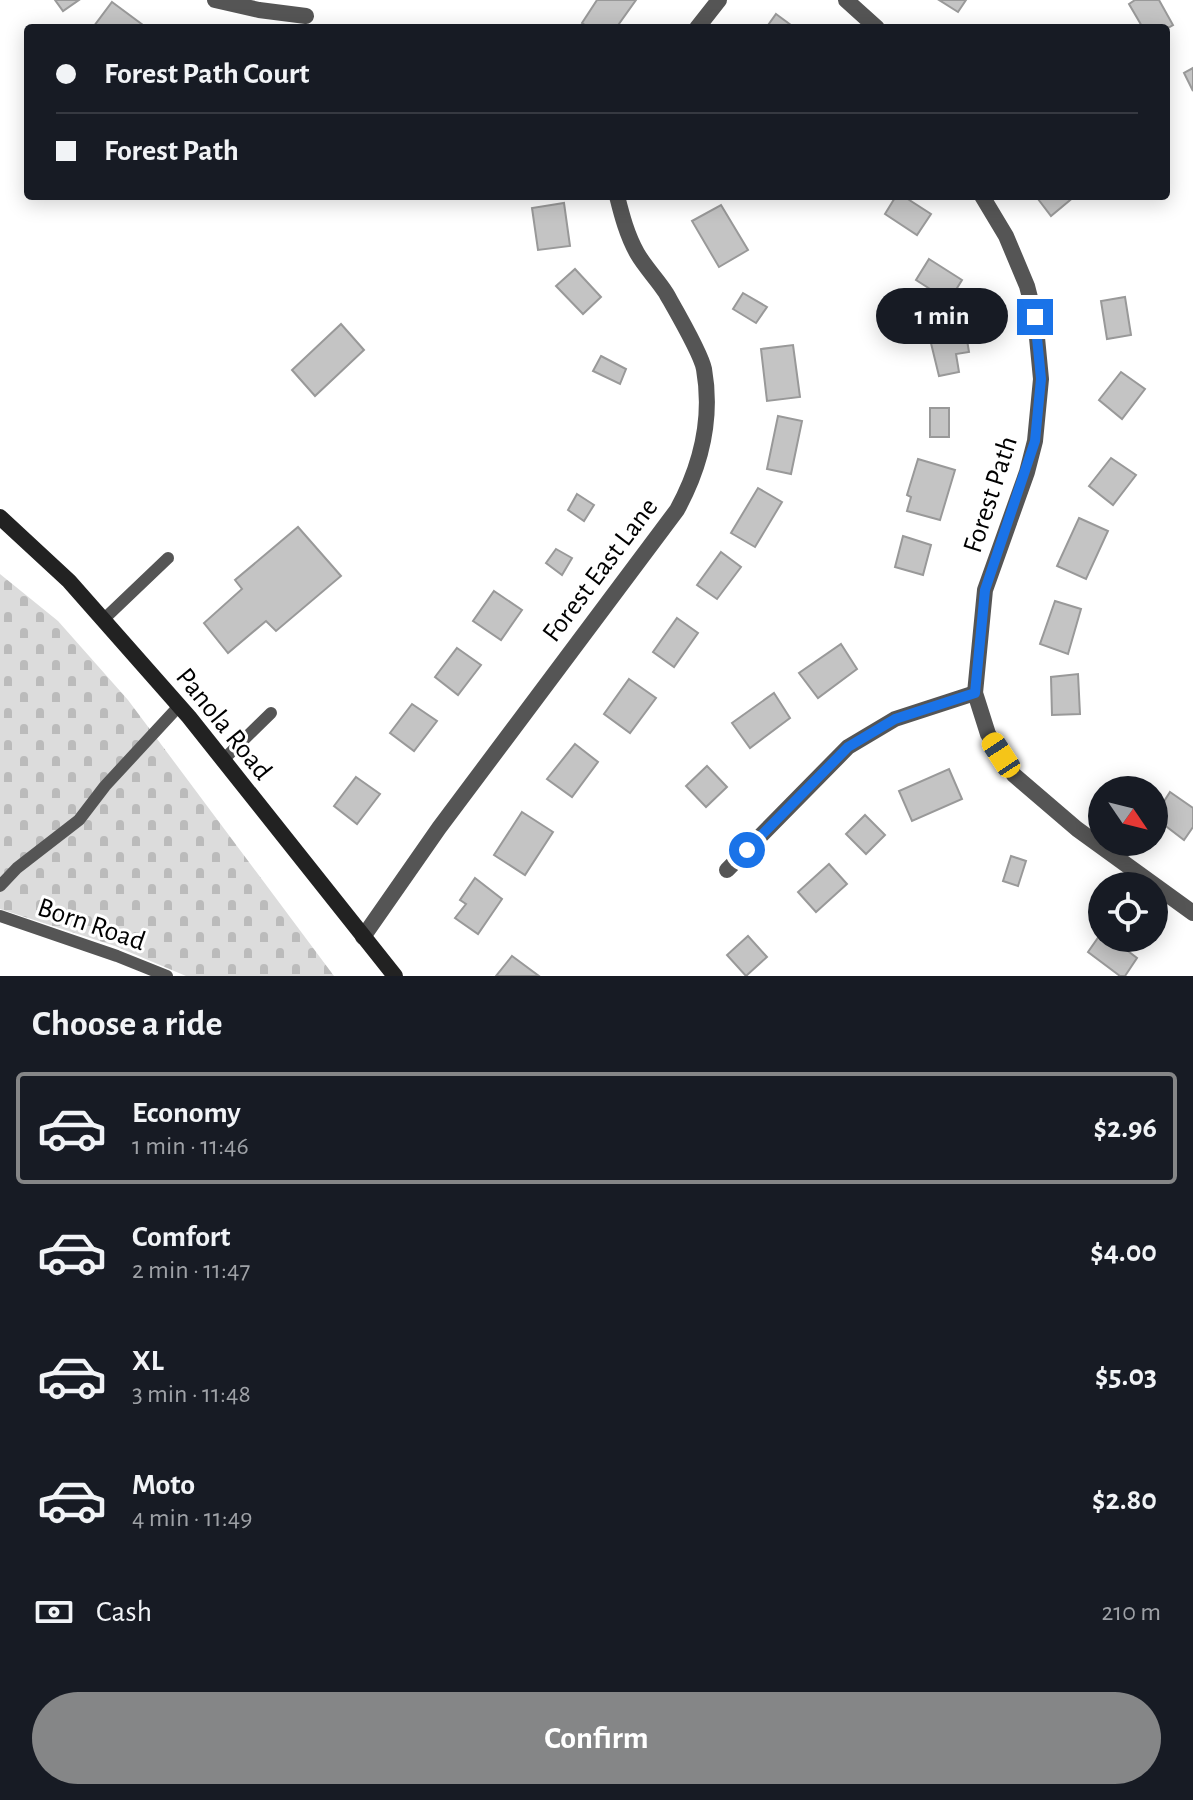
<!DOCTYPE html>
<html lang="en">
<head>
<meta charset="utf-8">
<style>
  body { margin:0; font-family:"Alegreya Sans",sans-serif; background:#20242c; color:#f1f3f6; height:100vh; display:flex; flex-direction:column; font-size:30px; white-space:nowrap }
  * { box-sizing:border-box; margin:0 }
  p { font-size:26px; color:#9ea1a6 }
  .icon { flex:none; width:44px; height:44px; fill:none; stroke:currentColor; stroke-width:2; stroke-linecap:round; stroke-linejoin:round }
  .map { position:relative; height:976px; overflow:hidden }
  .sheet { display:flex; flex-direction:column; background:#171b24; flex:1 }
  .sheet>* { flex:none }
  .hud { position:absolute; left:24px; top:24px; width:1146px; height:176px; border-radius:8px; box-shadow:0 4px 20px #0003; display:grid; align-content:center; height:176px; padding:0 32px; background:#171b24 }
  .needle { width:52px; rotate:125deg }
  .buttons { position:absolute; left:1088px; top:776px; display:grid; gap:16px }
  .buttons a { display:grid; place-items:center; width:80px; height:80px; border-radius:50%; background:#171b24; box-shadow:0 4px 20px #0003; font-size:40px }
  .end { position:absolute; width:36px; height:36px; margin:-18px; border:10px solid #1a73e8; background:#fff; box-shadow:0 0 0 4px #fff }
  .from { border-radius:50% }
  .bubble { position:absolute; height:56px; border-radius:28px; background:#171b24; box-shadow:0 4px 20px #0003; font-size:26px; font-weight:700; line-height:56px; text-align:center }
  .car { position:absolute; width:24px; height:48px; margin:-24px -12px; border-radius:10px; box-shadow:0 0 6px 2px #0007; background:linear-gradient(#f5c518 24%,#345 0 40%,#f5c518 0 76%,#345 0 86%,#f5c518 0) }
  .hud b { display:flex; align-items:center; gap:28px; height:76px; font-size:30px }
  .hud b+b { border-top:2px solid #363941 }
  .hud i { width:20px; height:20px; background:#f1f3f6 }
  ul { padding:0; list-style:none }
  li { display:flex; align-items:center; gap:24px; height:112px; margin:0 16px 12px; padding:0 16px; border:4px solid transparent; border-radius:8px }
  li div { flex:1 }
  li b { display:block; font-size:30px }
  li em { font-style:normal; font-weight:700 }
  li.selected { border-color:#858687 }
  li>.icon { width:72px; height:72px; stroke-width:1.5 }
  h2 { padding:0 32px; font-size:36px; line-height:96px }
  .pay { display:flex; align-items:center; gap:20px; height:88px; padding:0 32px; font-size:30px }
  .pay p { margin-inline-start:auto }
  .primary-button { display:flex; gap:16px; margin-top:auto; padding:16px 32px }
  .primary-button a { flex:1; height:92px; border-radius:48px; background:#858687; color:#fff; font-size:32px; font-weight:700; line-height:92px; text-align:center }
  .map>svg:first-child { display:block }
  .cemetery { fill:url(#cemetery-stones) }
  .building { fill:#c4c4c4; stroke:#999; stroke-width:2 }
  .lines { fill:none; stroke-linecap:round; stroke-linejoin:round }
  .lane { stroke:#555; stroke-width:12 }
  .street { stroke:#555; stroke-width:16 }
  .secondary { stroke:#222; stroke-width:16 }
  .route { stroke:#1a73e8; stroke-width:10 }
  .labels { text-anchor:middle; stroke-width:6; stroke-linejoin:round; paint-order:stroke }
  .street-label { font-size:28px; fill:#000; stroke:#fff }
</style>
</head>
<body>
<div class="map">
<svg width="1193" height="976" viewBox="0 0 1193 976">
  <defs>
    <pattern id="cemetery-stones" width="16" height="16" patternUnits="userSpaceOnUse" patternTransform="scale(2)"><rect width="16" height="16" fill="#dcdcdc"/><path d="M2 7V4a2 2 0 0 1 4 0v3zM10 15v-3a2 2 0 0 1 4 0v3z" fill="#bbb"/></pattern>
  </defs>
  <rect width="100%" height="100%" fill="#fff"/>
  <polygon class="cemetery" points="0,574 58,621 128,700 334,976 186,976 115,946 0,909"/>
  <g class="building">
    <polygon points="55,0 79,0 63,11"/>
    <polygon points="597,0 636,0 616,28 589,28 582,23"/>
    <polygon points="939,0 966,0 958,12"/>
    <polygon points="1135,0 1159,0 1173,25 1166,29 1143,28 1129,4"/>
    <polygon points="112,2 147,28 97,28 94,26"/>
    <polygon points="776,14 795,28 766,28"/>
    <polygon points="1193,68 1193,91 1184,73"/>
    <polygon points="896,196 903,196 931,214 917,235 885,214"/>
    <polygon points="1042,196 1075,196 1051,216 1038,199"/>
    <polygon points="564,203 570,246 538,250 532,208"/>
    <polygon points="721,205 748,250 719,267 692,221"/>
    <polygon points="929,259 962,280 949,301 916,280"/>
    <polygon points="575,269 601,297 583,314 556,286"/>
    <polygon points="743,293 767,307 756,323 733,309"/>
    <polygon points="1125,297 1131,335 1107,339 1101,301"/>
    <polygon points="341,324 364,350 315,396 292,370"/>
    <polygon points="965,328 969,352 956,354 959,372 939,376 929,335"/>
    <polygon points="793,345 800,397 767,401 761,349"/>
    <polygon points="601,356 626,369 620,384 593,371"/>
    <polygon points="1121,372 1145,389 1122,419 1099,400"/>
    <rect x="930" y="408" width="19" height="29"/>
    <polygon points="778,416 802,421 791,474 767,469"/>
    <polygon points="1111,458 1136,475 1113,505 1089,486"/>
    <polygon points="918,459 955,470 940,520 907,511 911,497 907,495"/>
    <polygon points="758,488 782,502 755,547 731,533"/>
    <polygon points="577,494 594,505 584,521 568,510"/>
    <polygon points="1079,518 1108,531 1086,579 1057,566"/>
    <polygon points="298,527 341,576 276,631 266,621 228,653 204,623 242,589 235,580"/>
    <polygon points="903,536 931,545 923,575 895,567"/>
    <polygon points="556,549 572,558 562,575 546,563"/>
    <polygon points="721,552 741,567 717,599 697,585"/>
    <polygon points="494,591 522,610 501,640 473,621"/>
    <polygon points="1055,601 1081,609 1068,654 1040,644"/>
    <polygon points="677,618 698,633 674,667 653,652"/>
    <polygon points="841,644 857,669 818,698 799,673"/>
    <polygon points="457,648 481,665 458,695 435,677"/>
    <polygon points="1078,674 1080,714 1052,715 1051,677"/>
    <polygon points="629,679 656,698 630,733 604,714"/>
    <polygon points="774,693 790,718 750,748 732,723"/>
    <polygon points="412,704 437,721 414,751 390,733"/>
    <polygon points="575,744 598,762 572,797 547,779"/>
    <polygon points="707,766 727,787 706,807 686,786"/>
    <polygon points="949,769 962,799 912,821 899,791"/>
    <polygon points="356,777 380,794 357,824 334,806"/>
    <polygon points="1170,792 1193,808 1193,827 1184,840 1154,817"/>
    <polygon points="522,812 553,832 525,875 494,855"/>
    <polygon points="865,815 885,835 866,854 846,834"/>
    <polygon points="1011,856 1026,861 1018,886 1003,881"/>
    <polygon points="829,864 847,884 816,912 798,892"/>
    <polygon points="475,878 502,899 478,934 455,918 466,904 460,900"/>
    <polygon points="1102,932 1102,938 1111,938 1137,958 1125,976 1120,976 1088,952"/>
    <polygon points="748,936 767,957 746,976 727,955"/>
    <polygon points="512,956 539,976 496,976"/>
  </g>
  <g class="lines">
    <g class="lane">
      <polyline points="103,620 168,558"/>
      <polyline points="222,761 271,713"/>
      <polyline points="0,886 17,868 79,820 105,786 179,706"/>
      <polyline points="0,916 117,956 167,976"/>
    </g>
    <g class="street">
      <polyline points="215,0 259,10 306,16"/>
      <polyline points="846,0 877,28"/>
      <polyline points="697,28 719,0"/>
      <polyline points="982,196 1006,236 1027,286 1035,317 1041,379 1035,441 1027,472 985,590 975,693 988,734 1014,775 1077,829 1193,913"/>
      <polyline points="727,870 848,747 895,719 975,693"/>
      <path d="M363 937 439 828 677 510C701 466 713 420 704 369 701 353 675 309 666 293 657 279 645 267 637 253 627 235 622 216 617 196"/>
    </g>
    <polyline class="secondary" points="0,517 69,581 189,717 395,976"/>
  </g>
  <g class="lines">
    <polyline class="route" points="747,850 848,747 895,719 975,693 985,590 1035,441 1041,379 1035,317"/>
  </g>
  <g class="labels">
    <g class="street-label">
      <text transform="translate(989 494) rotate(-72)" y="10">Forest Path</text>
      <text transform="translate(599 569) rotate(-53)" y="10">Forest East Lane</text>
      <text transform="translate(225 723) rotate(51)" y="10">Panola Road</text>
      <text transform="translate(92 923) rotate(19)" y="10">Born Road</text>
    </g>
  </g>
</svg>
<div class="buttons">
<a><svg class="needle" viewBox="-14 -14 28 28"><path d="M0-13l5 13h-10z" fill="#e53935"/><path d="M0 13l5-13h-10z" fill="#9ea1a6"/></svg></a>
<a><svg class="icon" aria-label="locate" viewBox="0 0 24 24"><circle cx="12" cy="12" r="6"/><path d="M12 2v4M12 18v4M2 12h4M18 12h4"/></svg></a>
</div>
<i class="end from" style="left:747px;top:850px"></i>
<i class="end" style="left:1035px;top:317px"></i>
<div class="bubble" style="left:876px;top:288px;width:132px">1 min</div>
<i class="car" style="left:1001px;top:755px;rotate:327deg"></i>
<div class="hud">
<b><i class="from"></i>Forest Path Court</b>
<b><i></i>Forest Path</b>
</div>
</div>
<section class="sheet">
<h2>Choose a ride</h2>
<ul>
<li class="selected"><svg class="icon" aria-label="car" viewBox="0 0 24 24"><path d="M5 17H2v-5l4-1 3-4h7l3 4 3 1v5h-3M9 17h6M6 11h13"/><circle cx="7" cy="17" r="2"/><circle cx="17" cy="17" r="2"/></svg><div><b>Economy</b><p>1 min · 11:46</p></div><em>$2.96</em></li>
<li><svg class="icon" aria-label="car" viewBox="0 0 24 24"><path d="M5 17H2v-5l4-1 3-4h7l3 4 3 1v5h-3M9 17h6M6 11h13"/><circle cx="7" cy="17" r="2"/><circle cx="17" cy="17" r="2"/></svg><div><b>Comfort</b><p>2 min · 11:47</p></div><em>$4.00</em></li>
<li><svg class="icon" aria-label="car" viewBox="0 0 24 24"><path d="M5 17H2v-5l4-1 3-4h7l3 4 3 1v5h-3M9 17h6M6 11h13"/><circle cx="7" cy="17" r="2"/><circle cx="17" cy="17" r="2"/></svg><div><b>XL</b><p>3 min · 11:48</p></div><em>$5.03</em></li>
<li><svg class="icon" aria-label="car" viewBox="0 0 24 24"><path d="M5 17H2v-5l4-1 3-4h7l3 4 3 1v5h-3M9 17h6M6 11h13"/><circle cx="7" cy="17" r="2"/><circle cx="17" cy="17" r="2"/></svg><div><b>Moto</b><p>4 min · 11:49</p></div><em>$2.80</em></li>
</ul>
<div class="pay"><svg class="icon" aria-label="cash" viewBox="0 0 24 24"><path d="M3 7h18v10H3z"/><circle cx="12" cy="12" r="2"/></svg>Cash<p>210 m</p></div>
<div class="primary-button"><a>Confirm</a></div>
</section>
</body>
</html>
